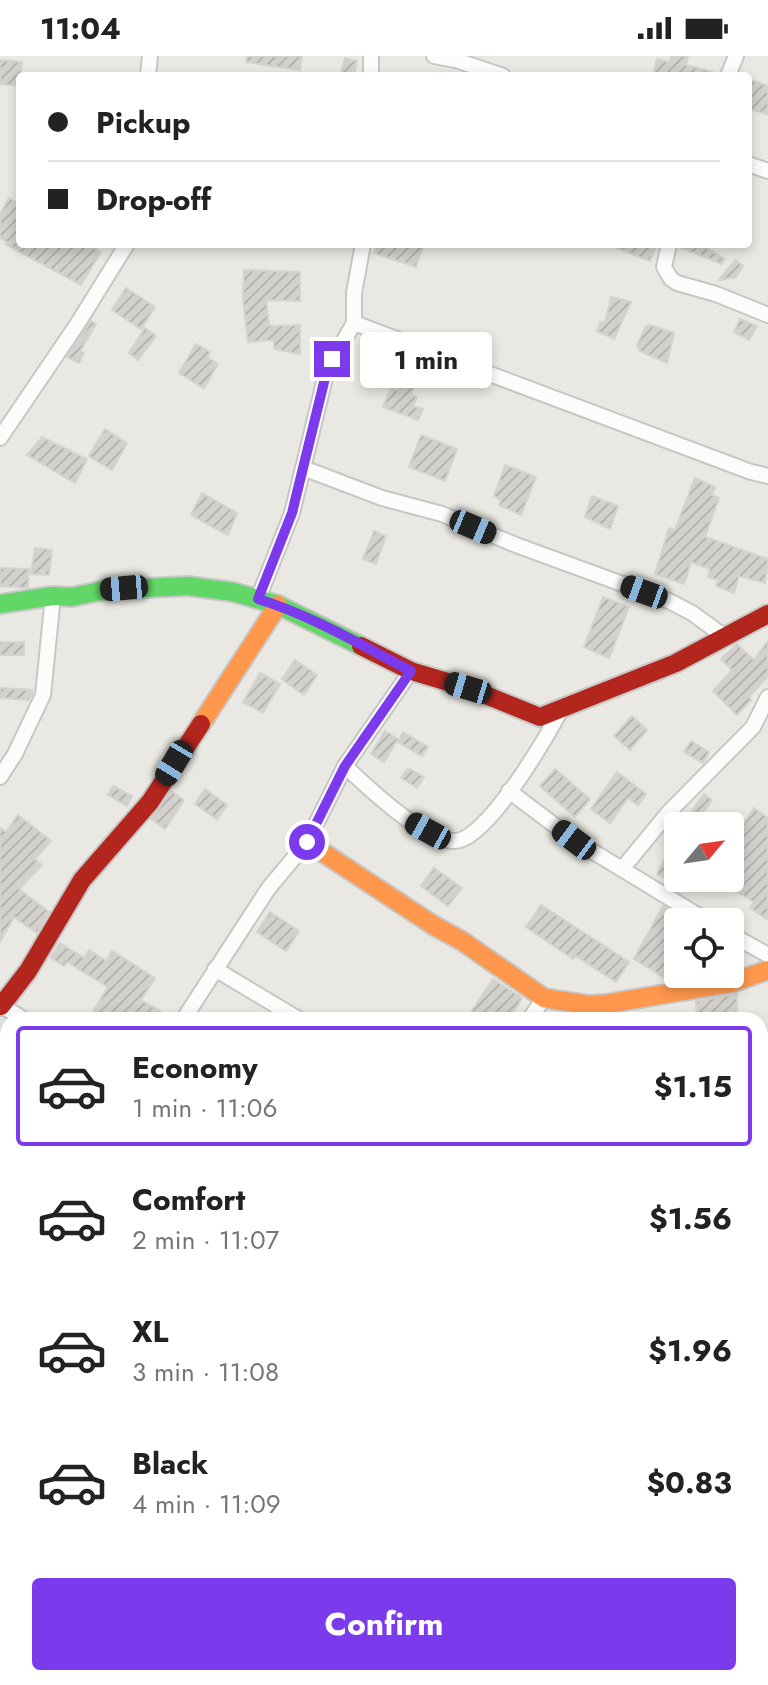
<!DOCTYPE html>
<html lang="en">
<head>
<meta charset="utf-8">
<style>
  body { margin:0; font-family:Jost,sans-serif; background:#f2f2f2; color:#222; height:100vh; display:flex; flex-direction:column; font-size:30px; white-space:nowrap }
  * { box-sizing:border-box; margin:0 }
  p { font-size:26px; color:#767676 }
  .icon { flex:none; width:44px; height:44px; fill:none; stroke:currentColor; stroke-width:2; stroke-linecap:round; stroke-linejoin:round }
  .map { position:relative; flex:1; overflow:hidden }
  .details { position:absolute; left:0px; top:956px; width:768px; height:674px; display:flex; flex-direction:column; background:#fff; border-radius:24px 24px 0 0; box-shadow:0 4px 12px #0003 }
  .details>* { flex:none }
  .guide { position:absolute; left:16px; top:16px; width:736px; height:176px; border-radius:8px; box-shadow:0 4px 12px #0003; display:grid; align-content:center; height:176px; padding:0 32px; background:#fff }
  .needle { width:52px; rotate:61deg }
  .tools { position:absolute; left:664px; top:756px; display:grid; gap:16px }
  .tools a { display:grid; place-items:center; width:80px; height:80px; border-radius:8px; background:#fff; box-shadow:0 4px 12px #0003; font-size:40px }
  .end { position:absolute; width:36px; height:36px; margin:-18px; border:10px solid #7c3aed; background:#fff; box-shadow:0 0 0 4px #fff }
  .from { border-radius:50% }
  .bubble { position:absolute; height:56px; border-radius:8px; background:#fff; box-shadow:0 4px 12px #0003; font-size:26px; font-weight:700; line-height:56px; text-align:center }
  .car { position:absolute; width:24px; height:48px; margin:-24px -12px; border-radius:10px; box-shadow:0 0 6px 2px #0007; background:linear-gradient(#222 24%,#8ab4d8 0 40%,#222 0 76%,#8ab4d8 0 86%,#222 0) }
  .guide b { display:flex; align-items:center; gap:28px; height:76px; font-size:30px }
  .guide b+b { border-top:2px solid #e0e0e0 }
  .guide i { width:20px; height:20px; background:#222 }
  ul { padding:14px 0 0; list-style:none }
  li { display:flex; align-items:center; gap:24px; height:120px; margin:0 16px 12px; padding:0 16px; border:4px solid transparent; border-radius:8px }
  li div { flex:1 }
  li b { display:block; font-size:30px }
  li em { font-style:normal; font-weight:700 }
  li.on { border-color:#7c3aed }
  li>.icon { width:72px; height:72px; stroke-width:1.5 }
  .cta { display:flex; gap:16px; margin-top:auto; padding:16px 32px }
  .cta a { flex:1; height:92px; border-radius:8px; background:#7c3aed; color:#fff; font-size:32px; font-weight:700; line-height:92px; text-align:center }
  .status { display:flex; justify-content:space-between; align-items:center; height:56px; padding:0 40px; background:#fff; direction:ltr }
  .status svg { height:22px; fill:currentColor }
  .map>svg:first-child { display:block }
  .building { fill:url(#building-hatch); stroke:#d5d3ce; stroke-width:2 }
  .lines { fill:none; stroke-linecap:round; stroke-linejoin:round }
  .street-casing { stroke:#c7c7c7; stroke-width:18 }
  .fast-casing { stroke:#c7c7c7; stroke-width:22 }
  .slow-casing { stroke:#c7c7c7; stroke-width:22 }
  .jam-casing { stroke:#c7c7c7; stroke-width:22 }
  .street { stroke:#fcfcfb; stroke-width:14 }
  .fast { stroke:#63d668; stroke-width:18 }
  .slow { stroke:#ff974d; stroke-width:18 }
  .jam { stroke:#b3261e; stroke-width:18 }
  .route { stroke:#7c3aed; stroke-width:10 }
</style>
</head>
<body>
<div class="status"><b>11:04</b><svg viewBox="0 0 49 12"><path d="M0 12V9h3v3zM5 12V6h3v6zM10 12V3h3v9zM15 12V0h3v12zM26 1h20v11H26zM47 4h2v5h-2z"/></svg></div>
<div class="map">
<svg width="768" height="1629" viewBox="0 0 768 1629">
  <defs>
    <pattern id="building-hatch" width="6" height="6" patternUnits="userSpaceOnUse" patternTransform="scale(2)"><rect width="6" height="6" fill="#d3d1cd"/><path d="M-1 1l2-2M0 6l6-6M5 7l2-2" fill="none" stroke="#b5b4b0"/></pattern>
  </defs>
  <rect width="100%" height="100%" fill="#eae8e2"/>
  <g class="building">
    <polygon points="247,0 302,0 300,14 246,6"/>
    <polygon points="671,0 688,0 686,9 713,16 713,20 653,20 657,3 670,6"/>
    <polygon points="345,2 357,5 354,20 340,20"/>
    <polygon points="0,4 22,6 20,30 0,28"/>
    <polygon points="748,23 768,30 768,59 748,52"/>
    <polygon points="9,142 20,148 20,188 88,188 101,196 81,229 5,188 10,188 0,182 0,158"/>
    <polygon points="377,188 424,188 416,211 374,197"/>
    <polygon points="611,188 657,188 650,205 611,190"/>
    <polygon points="679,188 700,188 725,203 722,208 679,191"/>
    <polygon points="735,204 743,210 736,221 719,224"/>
    <polygon points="244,214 300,216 300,245 266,244 269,270 300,269 300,298 274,293 274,284 248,286 243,243"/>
    <polygon points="126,232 155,251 141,273 112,254"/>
    <polygon points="611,241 631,246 614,283 597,275 600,266 605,267"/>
    <polygon points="740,263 757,270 749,284 734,276"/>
    <polygon points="91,265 96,268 80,295 84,297 79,307 67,301"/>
    <polygon points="650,269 674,277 667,307 640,295 637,289 646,270"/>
    <polygon points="145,272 156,280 138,304 129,297"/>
    <polygon points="196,288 210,296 207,301 218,308 204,332 179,317"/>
    <polygon points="411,322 415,329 411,339 417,341 413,350 423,353 418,364 383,351 391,332 398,334 403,324"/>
    <polygon points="105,373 127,387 112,414 89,400"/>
    <polygon points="421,379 457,393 445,425 409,411"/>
    <polygon points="42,381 87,403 75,427 27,399"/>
    <polygon points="505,409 536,421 521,459 499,449 501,444 494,440"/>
    <polygon points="695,422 715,431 712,439 719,442 705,481 768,503 765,527 739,520 734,537 716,530 718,524 708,521 710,513 691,506 684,528 655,518 669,472 675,474"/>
    <polygon points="202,437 237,457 228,479 191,459"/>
    <polygon points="592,440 618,450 610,473 585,461"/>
    <polygon points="374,475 386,480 376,508 363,503"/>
    <polygon points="35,492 52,494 49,519 31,518"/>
    <polygon points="0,512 29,513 28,532 0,530"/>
    <polygon points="603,541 629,551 609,602 584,591"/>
    <polygon points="768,585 768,620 749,641 751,644 737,659 713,635 732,614 721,603 737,588 754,604"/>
    <rect x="0" y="586" width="24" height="13"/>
    <polygon points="295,604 317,619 304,639 282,623"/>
    <polygon points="260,617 280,628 263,657 243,646"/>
    <polygon points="0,632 32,634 32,639 29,644 0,642"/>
    <polygon points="632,660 647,674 630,694 614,680"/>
    <polygon points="385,675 398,683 384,706 371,698"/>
    <polygon points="403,676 428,691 422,700 398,686"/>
    <polygon points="691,685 709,696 703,707 684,696"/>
    <polygon points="408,712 424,721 417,732 401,722"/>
    <polygon points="555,713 590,743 575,761 540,730"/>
    <polygon points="617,716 646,738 638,749 628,742 610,767 591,753"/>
    <polygon points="113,730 132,740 127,750 108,739"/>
    <polygon points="205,733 227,749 217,763 195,748"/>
    <polygon points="171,735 184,744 165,773 151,763"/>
    <polygon points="704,738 712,744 694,770 681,770"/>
    <polygon points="754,752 768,762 768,864 750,852 754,846 727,830 735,816 730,812 730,795 736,785 733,783"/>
    <polygon points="18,759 51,785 35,803 42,809 19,833 49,856 37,877 14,861 0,886 0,772 6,776"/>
    <polygon points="671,791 678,795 678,815 672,826 657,818"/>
    <polygon points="434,812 462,832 448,850 421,830"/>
    <polygon points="541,849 629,906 616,926 576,900 573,903 526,871"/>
    <polygon points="663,850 678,859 678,896 663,921 634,903"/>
    <polygon points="270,856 299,875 286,895 257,876"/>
    <polygon points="60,887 84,902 89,894 106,905 112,895 155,922 141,944 162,956 157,964 88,964 108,931 67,906 64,910 51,902"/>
    <polygon points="730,889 739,894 742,910 730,915"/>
    <polygon points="493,923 522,942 509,964 477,964 469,959"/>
    <polygon points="737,938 737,962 697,964 696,945"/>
  </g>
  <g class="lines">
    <g class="street-casing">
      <g id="street">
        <polyline points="434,0 456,4 503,20"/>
        <polyline points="148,20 150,0"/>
        <polyline points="371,20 371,0"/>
        <polyline points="728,20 736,0"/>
        <polyline points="748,108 768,115"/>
        <polyline points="669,188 664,211 671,223 677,227 716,238 768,259"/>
        <polyline points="354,267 751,416 768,420"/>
        <polyline points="0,382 78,267 127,188"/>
        <polyline points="303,412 382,442 442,458 516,489 669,545 692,557 725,581"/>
        <polyline points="258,543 292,457 327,314 354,267 354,237 363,188"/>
        <path d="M345 710C367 731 425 786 455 785 487 784 546 682 561 654"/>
        <polyline points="0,721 15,698 43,639 53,540"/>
        <polyline points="509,735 574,784 709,866"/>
        <polyline points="622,813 669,756 753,671 768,641"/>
        <polyline points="730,878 768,899"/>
        <polyline points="215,913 300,964"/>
        <polyline points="0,949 25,964"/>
        <polyline points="183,964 268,833 307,786 345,710 411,615"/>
        <polyline points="529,964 544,942"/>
        <polyline points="760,1094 766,1089 768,1079"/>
        <polyline points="0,1122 8,1127"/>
        <polyline points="760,1235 768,1234"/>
        <polyline points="0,1270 8,1271"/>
        <polyline points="760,1318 768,1309"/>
        <polyline points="760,1390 768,1397"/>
        <polyline points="0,1402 8,1387"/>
        <polyline points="198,1622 206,1629"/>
        <polyline points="489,1622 496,1629"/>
        <polyline points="29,1629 32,1622"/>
        <polyline points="183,1629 190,1622"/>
        <polyline points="283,1629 292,1622"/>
        <polyline points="662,1629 671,1622"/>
      </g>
    </g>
    <g class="fast-casing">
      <polyline id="fast" points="0,548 53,540 72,541 105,534 188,530 233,536 278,549 361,590"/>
    </g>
    <g class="slow-casing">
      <g id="slow">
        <polyline points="201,668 278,549"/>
        <polyline points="307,786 433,869 462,885 544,942 589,949 605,948 731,927 768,914"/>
      </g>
    </g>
    <g class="jam-casing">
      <g id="jam">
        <polyline points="361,590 411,615 468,632 540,661 676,607 768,558"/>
        <polyline points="1,950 28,915 82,824 150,746 201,668"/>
      </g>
    </g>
    <use href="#street" class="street"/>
    <use href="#fast" class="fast"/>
    <use href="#slow" class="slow"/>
    <use href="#jam" class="jam"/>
  </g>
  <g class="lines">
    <path class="route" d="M307 786 345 710 411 615C361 589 311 559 258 543L292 457 327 314 332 303"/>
  </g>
</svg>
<div class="tools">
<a><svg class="needle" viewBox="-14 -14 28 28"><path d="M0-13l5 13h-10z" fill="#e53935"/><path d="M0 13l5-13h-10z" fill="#767676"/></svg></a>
<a><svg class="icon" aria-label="locate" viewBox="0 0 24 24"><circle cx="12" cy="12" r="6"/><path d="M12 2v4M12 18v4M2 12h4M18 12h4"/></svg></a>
</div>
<i class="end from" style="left:307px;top:786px"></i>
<i class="end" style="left:332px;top:303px"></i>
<div class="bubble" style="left:360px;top:276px;width:132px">1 min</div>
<i class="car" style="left:473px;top:471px;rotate:113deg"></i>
<i class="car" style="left:124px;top:532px;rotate:265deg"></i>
<i class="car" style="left:644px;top:536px;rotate:290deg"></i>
<i class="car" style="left:468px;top:632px;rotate:287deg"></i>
<i class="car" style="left:174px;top:707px;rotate:211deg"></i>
<i class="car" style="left:428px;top:775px;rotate:299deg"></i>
<i class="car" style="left:574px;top:784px;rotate:307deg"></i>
<div class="guide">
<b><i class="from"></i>Pickup</b>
<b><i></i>Drop-off</b>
</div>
<section class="details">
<ul>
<li class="on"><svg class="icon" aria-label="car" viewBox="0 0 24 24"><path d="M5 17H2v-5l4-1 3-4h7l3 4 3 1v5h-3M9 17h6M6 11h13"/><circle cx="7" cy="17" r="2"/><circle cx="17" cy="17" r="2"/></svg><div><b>Economy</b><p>1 min · 11:06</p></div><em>$1.15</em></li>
<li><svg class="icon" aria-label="car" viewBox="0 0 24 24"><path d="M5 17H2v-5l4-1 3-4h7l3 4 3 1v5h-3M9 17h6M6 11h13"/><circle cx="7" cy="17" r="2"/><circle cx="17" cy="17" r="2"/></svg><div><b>Comfort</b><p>2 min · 11:07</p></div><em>$1.56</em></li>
<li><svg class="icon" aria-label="car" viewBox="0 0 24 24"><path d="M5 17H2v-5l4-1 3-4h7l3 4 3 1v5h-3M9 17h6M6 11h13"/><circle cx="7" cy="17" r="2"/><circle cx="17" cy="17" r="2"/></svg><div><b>XL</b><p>3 min · 11:08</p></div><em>$1.96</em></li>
<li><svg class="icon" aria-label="car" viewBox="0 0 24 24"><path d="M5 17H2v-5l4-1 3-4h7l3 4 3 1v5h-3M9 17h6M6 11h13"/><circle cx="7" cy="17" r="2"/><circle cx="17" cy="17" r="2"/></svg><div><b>Black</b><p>4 min · 11:09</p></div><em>$0.83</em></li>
</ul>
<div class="cta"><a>Confirm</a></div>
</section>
</div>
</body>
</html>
